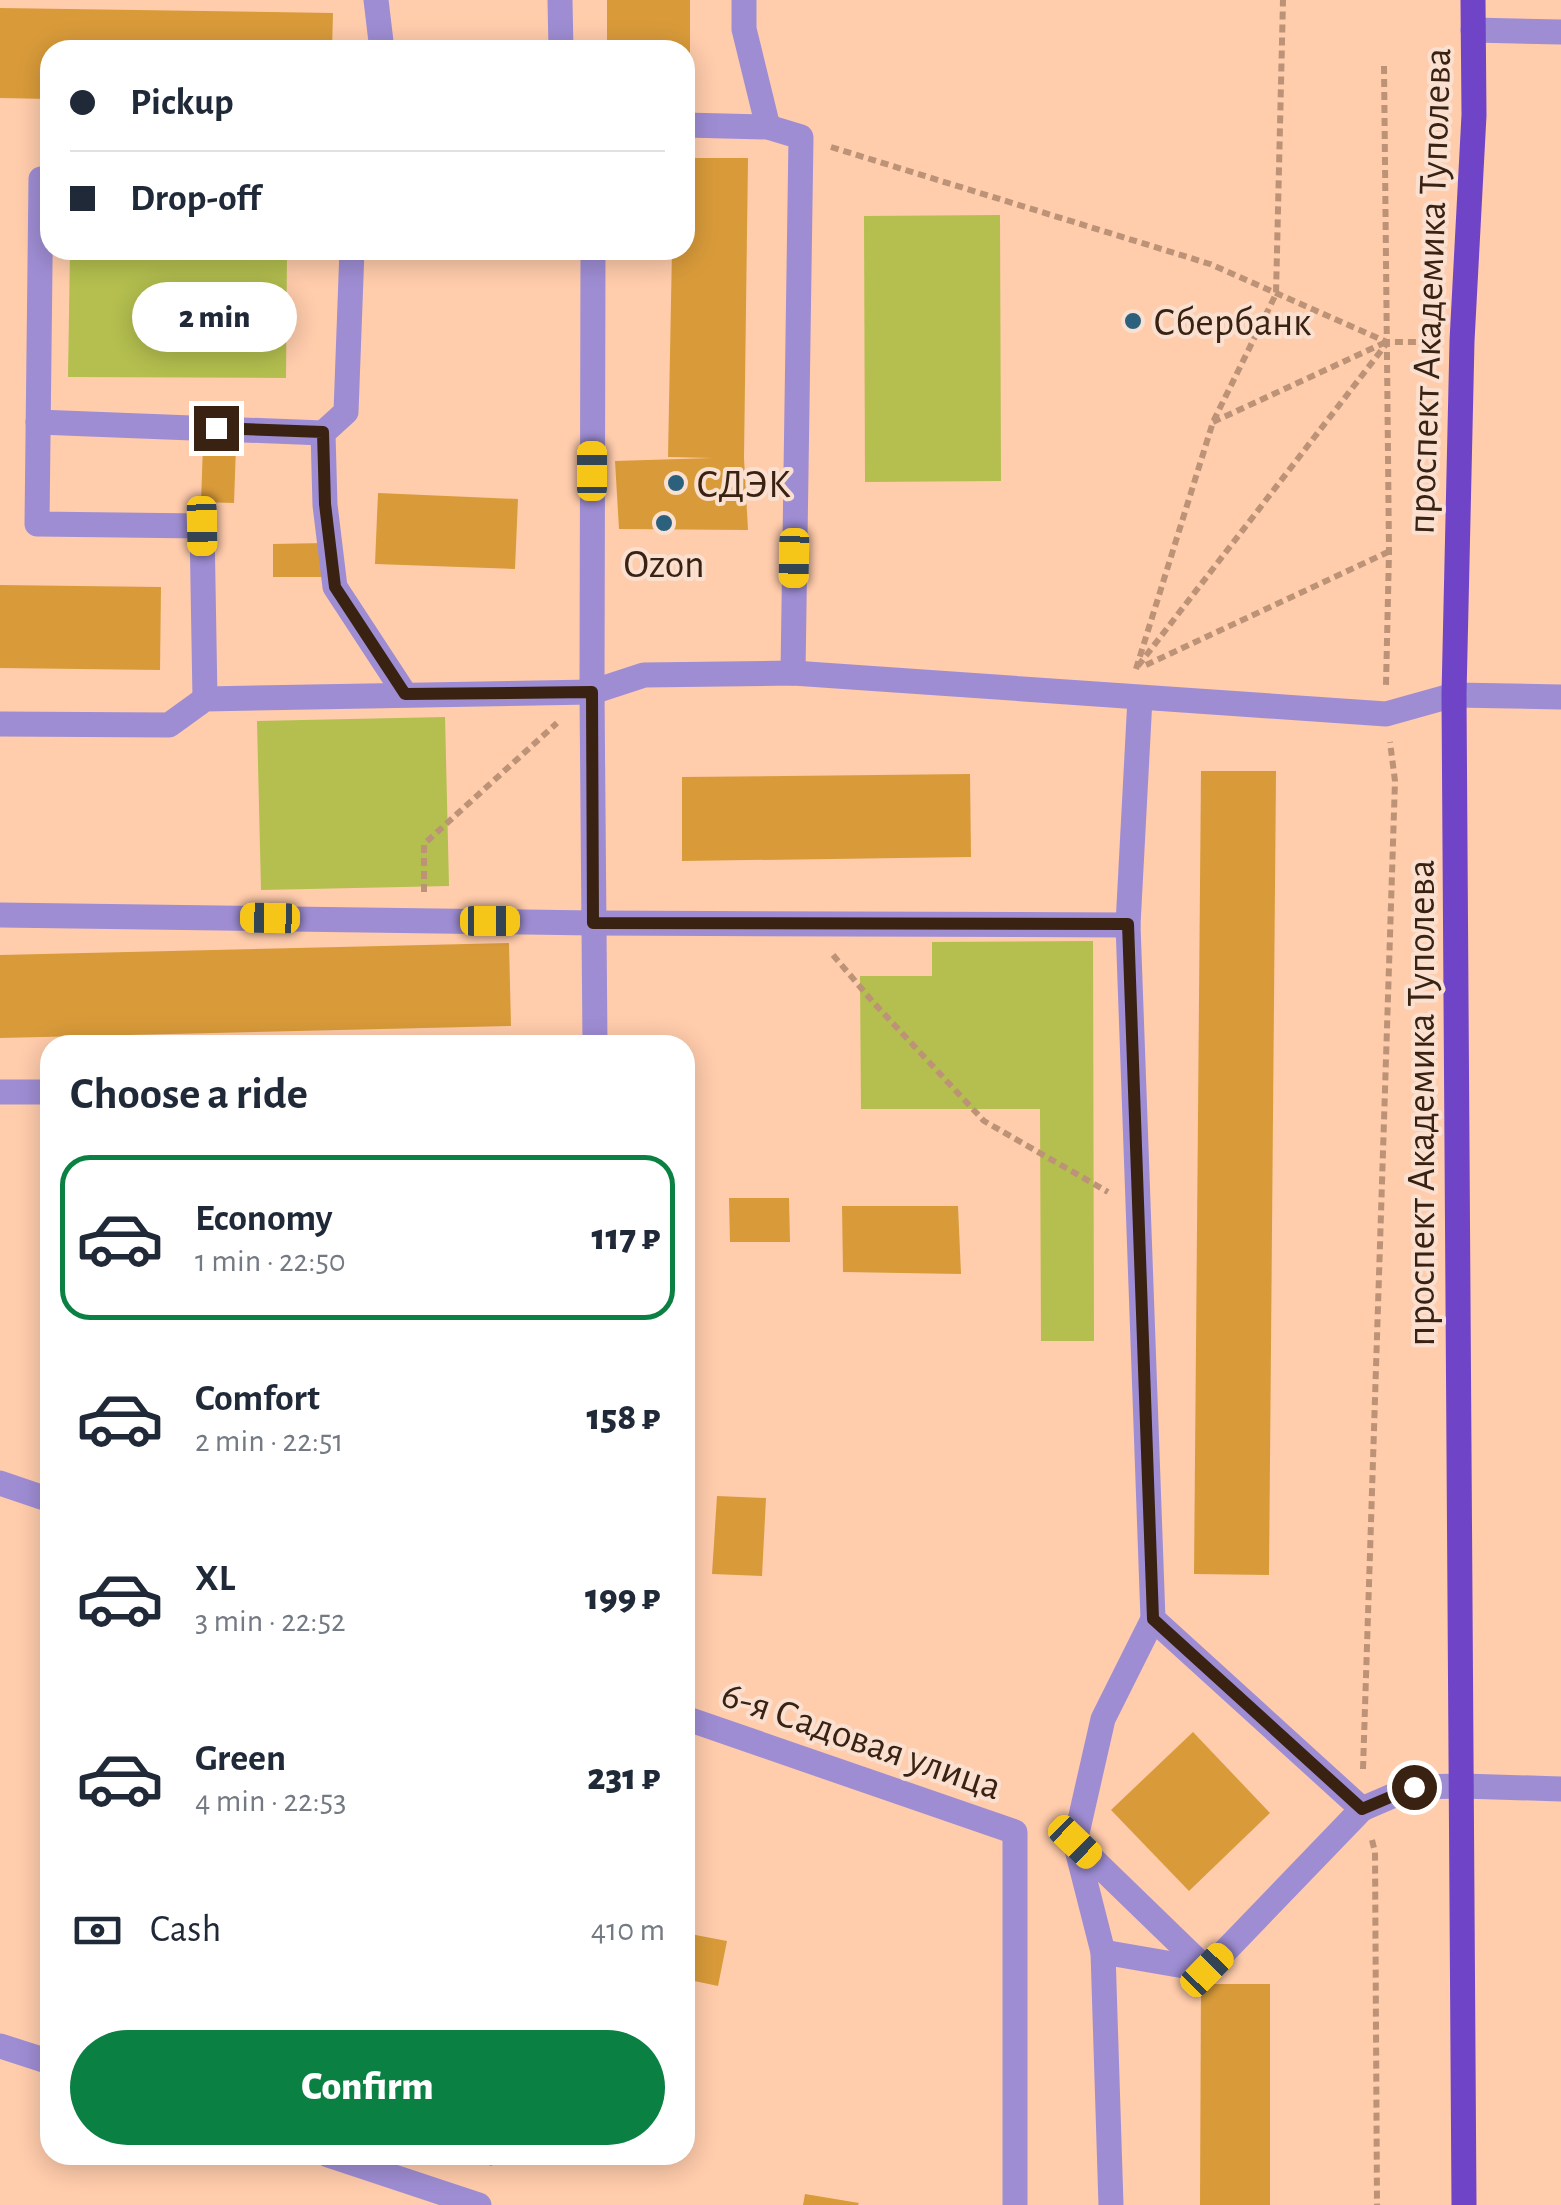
<!DOCTYPE html>
<html lang="en">
<head>
<meta charset="utf-8">
<style>
  body { margin:0; font-family:"Alegreya Sans",sans-serif; background:#f2f2f3; color:#1f2937; height:100vh; display:flex; flex-direction:column; font-size:38px; white-space:nowrap }
  * { box-sizing:border-box; margin:0 }
  p { font-size:32px; color:#747a83 }
  .icon { flex:none; width:55px; height:55px; fill:none; stroke:currentColor; stroke-width:2; stroke-linecap:round; stroke-linejoin:round }
  .map { position:relative; flex:1; overflow:hidden }
  .side { position:absolute; left:40px; top:1035px; width:655px; height:1130px; display:flex; flex-direction:column; background:#fff; border-radius:30px; box-shadow:0 5px 25px #0003 }
  .side>* { flex:none }
  .top-card { position:absolute; left:40px; top:40px; width:655px; height:220px; border-radius:30px; box-shadow:0 5px 25px #0003; display:grid; align-content:center; height:220px; padding:0 30px; background:#fff }
  .end { position:absolute; width:45px; height:45px; margin:-22px; border:12px solid #3a2212; background:#fff; box-shadow:0 0 0 5px #fff }
  .from { border-radius:50% }
  .bubble { position:absolute; height:70px; border-radius:35px; background:#fff; box-shadow:0 5px 25px #0003; font-size:32px; font-weight:800; line-height:70px; text-align:center }
  .car { position:absolute; width:30px; height:60px; margin:-30px -15px; border-radius:12px; box-shadow:0 0 8px 2px #0007; background:linear-gradient(#f5c518 24%,#345 0 40%,#f5c518 0 76%,#345 0 86%,#f5c518 0) }
  .top-card b { display:flex; align-items:center; gap:35px; height:95px; font-size:38px }
  .top-card b+b { border-top:2px solid #e0e1e3 }
  .top-card i { width:25px; height:25px; background:#1f2937 }
  ul { padding:0; list-style:none }
  li { display:flex; align-items:center; gap:30px; height:165px; margin:0 20px 15px; padding:0 10px; border:5px solid transparent; border-radius:30px }
  li div { flex:1 }
  li b { display:block; font-size:38px }
  li em { font-style:normal; font-weight:800 }
  li.current { border-color:#0b8043 }
  li>.icon { width:90px; height:90px; stroke-width:1.5 }
  h2 { padding:0 30px; font-size:45px; line-height:120px }
  .pay { display:flex; align-items:center; gap:25px; height:110px; padding:0 30px; font-size:38px }
  .pay p { margin-inline-start:auto }
  .button { display:flex; gap:20px; margin-top:auto; padding:20px 30px }
  .button a { flex:1; height:115px; border-radius:60px; background:#0b8043; color:#fff; font-size:40px; font-weight:800; line-height:115px; text-align:center }
  .map>svg:first-child { display:block }
  .green { fill:#b4bf4f }
  .building { fill:#d99b3a }
  .lines { fill:none; stroke-linecap:round; stroke-linejoin:round }
  .path { stroke:#bd9378; stroke-width:6; stroke-dasharray:8 5; stroke-linecap:butt }
  .minor { stroke:#9e8dd3; stroke-width:25 }
  .major { stroke:#7044c6; stroke-width:25 }
  .route { stroke:#3a2212; stroke-width:12 }
  .poi-dot { fill:#2c617d; stroke:#f9e0d0; stroke-width:4 }
  .labels { text-anchor:middle; stroke-width:8; stroke-linejoin:round; paint-order:stroke }
  .street-label { font-size:40px; fill:#3a2212; stroke:#f9e0d0 }
  .poi-label { font-size:40px; fill:#3a2212; stroke:#f9e0d0; text-anchor:start }
</style>
</head>
<body>
<div class="map">
<svg width="1561" height="2205" viewBox="0 0 1561 2205">
  <rect width="100%" height="100%" fill="#ffccac"/>
  <g class="green">
    <polygon points="1000,215 1001,481 865,482 864,216"/>
    <polygon points="70,250 287,250 286,378 68,377"/>
    <polygon points="445,717 449,886 261,890 257,721"/>
    <polygon points="1093,941 1094,1341 1041,1341 1040,1109 861,1109 860,976 932,976 932,942"/>
  </g>
  <g class="building">
    <polygon points="607,0 690,0 690,83 685,83 685,50 607,50"/>
    <polygon points="0,8 333,13 332,50 50,50 50,99 0,98"/>
    <polygon points="685,158 748,158 744,458 748,530 619,529 615,461 712,458 668,457 672,250 685,250"/>
    <polygon points="203,445 236,446 234,503 201,502"/>
    <polygon points="378,493 518,499 515,569 375,564"/>
    <polygon points="323,543 323,577 273,577 273,544"/>
    <polygon points="0,585 161,587 160,670 0,668"/>
    <polygon points="1201,771 1276,771 1269,1575 1194,1574"/>
    <polygon points="970,774 971,857 682,861 682,777"/>
    <polygon points="509,943 511,1026 0,1038 0,955"/>
    <polygon points="729,1198 789,1198 790,1242 730,1242"/>
    <polygon points="842,1206 958,1206 961,1274 843,1272"/>
    <polygon points="717,1496 766,1498 762,1576 712,1574"/>
    <polygon points="1193,1732 1270,1813 1189,1891 1111,1810"/>
    <polygon points="685,1933 727,1941 718,1986 685,1979"/>
    <polygon points="1201,1984 1270,1984 1270,2205 1200,2205"/>
    <polygon points="455,2155 495,2155 492,2166"/>
    <polygon points="805,2194 859,2203 858,2205 803,2205"/>
  </g>
  <g class="lines">
    <g class="path">
      <polyline points="1384,66 1389,552 1386,685"/>
      <polyline points="831,147 1210,264 1387,342 1416,342"/>
      <polyline points="1213,422 1386,342"/>
      <polyline points="1146,665 1388,552"/>
      <polyline points="1138,666 1387,343"/>
      <polyline points="1136,669 1213,422 1276,294 1283,0"/>
      <polyline points="424,892 424,844 557,723"/>
      <polyline points="833,955 873,1002 984,1121 1108,1192"/>
      <polyline points="1363,1769 1395,781 1390,742"/>
      <polyline points="1372,1840 1375,1852 1377,2205"/>
    </g>
    <g class="minor">
      <polyline points="376,0 382,50"/>
      <polyline points="560,0 561,50"/>
      <polyline points="744,0 744,29 768,127"/>
      <polyline points="1473,30 1561,32"/>
      <polyline points="685,125 768,127 801,137 793,673"/>
      <polyline points="50,179 41,179 37,524 202,526 205,699"/>
      <polyline points="352,250 346,412 323,433 325,505 335,587 405,694"/>
      <polyline points="593,250 592,692 595,1045"/>
      <polyline points="38,422 323,433"/>
      <polyline points="1140,698 1128,925 1153,1619 1362,1809 1413,1787 1463,1786 1561,1789"/>
      <polyline points="0,724 169,725 205,699 592,692 644,675 793,673 1386,714 1454,695 1561,697"/>
      <polyline points="0,915 593,923 1128,925"/>
      <polyline points="0,1092 50,1092"/>
      <polyline points="0,1483 50,1500"/>
      <polyline points="685,1718 1015,1832 1015,2205"/>
      <polyline points="1075,1842 1207,1970"/>
      <polyline points="1103,1952 1075,1842 1103,1719 1153,1619"/>
      <polyline points="0,2046 50,2062"/>
      <polyline points="328,2155 479,2205"/>
      <polyline points="1111,2205 1103,1952 1207,1970 1362,1809"/>
    </g>
    <polyline class="major" points="1464,2205 1454,695 1462,341 1474,115 1473,0"/>
  </g>
  <g class="lines">
    <polyline class="route" points="216,428 323,432 325,504 335,587 405,694 592,692 593,923 1128,924 1153,1619 1362,1809 1414,1787"/>
  </g>
  <g class="poi-dot">
    <circle cx="1133" cy="321" r="10"/>
    <circle cx="676" cy="483" r="10"/>
    <circle cx="664" cy="523" r="10"/>
  </g>
  <g class="labels">
    <g class="street-label">
      <text transform="translate(1428 291) rotate(-88)" y="14">проспект Академика Туполева</text>
      <text transform="translate(1420 1103) rotate(-90)" y="14">проспект Академика Туполева</text>
      <text transform="translate(862 1739) rotate(19)" y="14">6-я Садовая улица</text>
    </g>
    <g class="poi-label">
      <text x="1153" y="335">Сбербанк</text>
      <text x="696" y="497">СДЭК</text>
      <text x="664" y="577" text-anchor="middle">Ozon</text>
    </g>
  </g>
</svg>
<i class="end from" style="left:1414px;top:1787px"></i>
<i class="end" style="left:216px;top:428px"></i>
<div class="bubble" style="left:132px;top:282px;width:165px">2 min</div>
<i class="car" style="left:592px;top:471px;rotate:0deg"></i>
<i class="car" style="left:202px;top:526px;rotate:179deg"></i>
<i class="car" style="left:794px;top:558px;rotate:181deg"></i>
<i class="car" style="left:270px;top:918px;rotate:271deg"></i>
<i class="car" style="left:490px;top:921px;rotate:90deg"></i>
<i class="car" style="left:1075px;top:1842px;rotate:134deg"></i>
<i class="car" style="left:1207px;top:1970px;rotate:44deg"></i>
<div class="top-card">
<b><i class="from"></i>Pickup</b>
<b><i></i>Drop-off</b>
</div>
<section class="side">
<h2>Choose a ride</h2>
<ul>
<li class="current"><svg class="icon" aria-label="car" viewBox="0 0 24 24"><path d="M5 17H2v-5l4-1 3-4h7l3 4 3 1v5h-3M9 17h6M6 11h13"/><circle cx="7" cy="17" r="2"/><circle cx="17" cy="17" r="2"/></svg><div><b>Economy</b><p>1 min · 22:50</p></div><em>117 ₽</em></li>
<li><svg class="icon" aria-label="car" viewBox="0 0 24 24"><path d="M5 17H2v-5l4-1 3-4h7l3 4 3 1v5h-3M9 17h6M6 11h13"/><circle cx="7" cy="17" r="2"/><circle cx="17" cy="17" r="2"/></svg><div><b>Comfort</b><p>2 min · 22:51</p></div><em>158 ₽</em></li>
<li><svg class="icon" aria-label="car" viewBox="0 0 24 24"><path d="M5 17H2v-5l4-1 3-4h7l3 4 3 1v5h-3M9 17h6M6 11h13"/><circle cx="7" cy="17" r="2"/><circle cx="17" cy="17" r="2"/></svg><div><b>XL</b><p>3 min · 22:52</p></div><em>199 ₽</em></li>
<li><svg class="icon" aria-label="car" viewBox="0 0 24 24"><path d="M5 17H2v-5l4-1 3-4h7l3 4 3 1v5h-3M9 17h6M6 11h13"/><circle cx="7" cy="17" r="2"/><circle cx="17" cy="17" r="2"/></svg><div><b>Green</b><p>4 min · 22:53</p></div><em>231 ₽</em></li>
</ul>
<div class="pay"><svg class="icon" aria-label="cash" viewBox="0 0 24 24"><path d="M3 7h18v10H3z"/><circle cx="12" cy="12" r="2"/></svg>Cash<p>410 m</p></div>
<div class="button"><a>Confirm</a></div>
</section>
</div>
</body>
</html>
